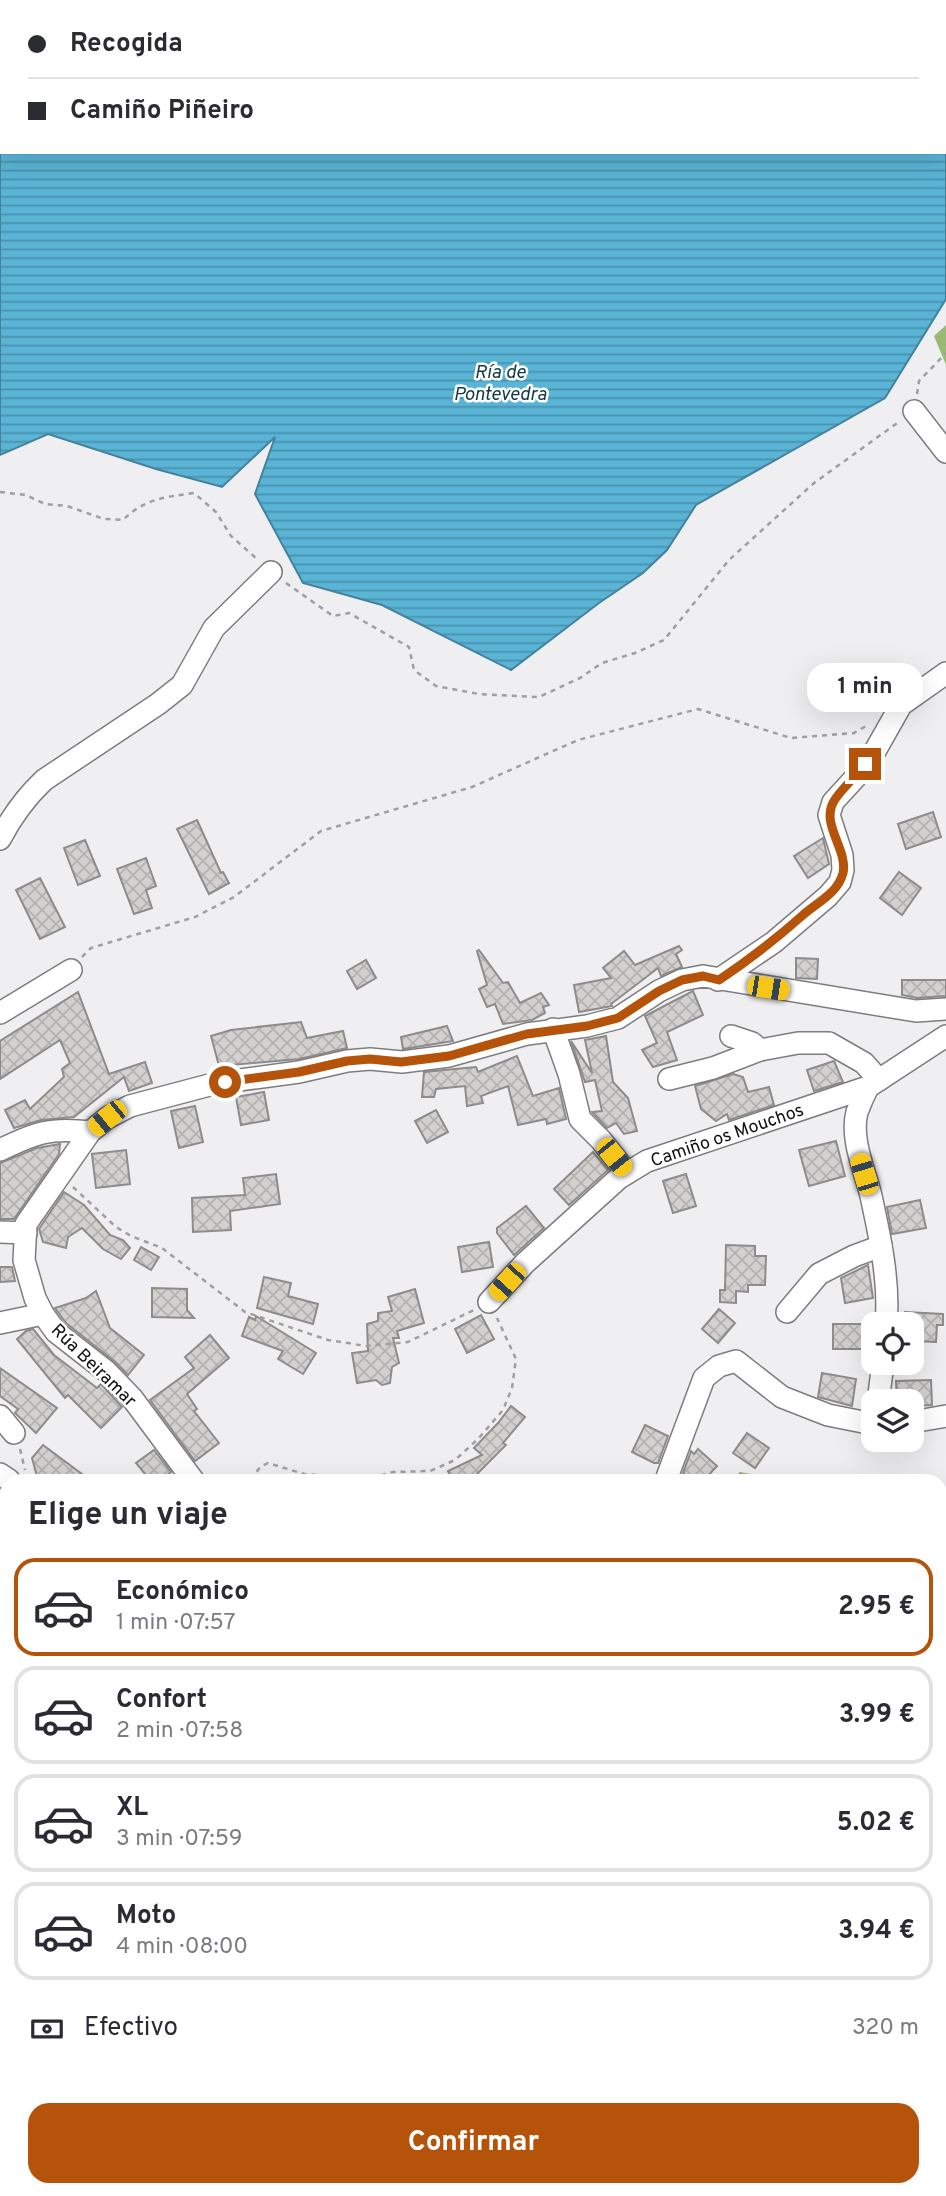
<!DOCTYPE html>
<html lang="es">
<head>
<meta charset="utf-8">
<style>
  body { margin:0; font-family:Overpass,sans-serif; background:#f7f7f7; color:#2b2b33; height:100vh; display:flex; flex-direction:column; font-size:26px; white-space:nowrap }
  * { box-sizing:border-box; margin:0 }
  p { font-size:23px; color:#7c7c81 }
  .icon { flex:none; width:38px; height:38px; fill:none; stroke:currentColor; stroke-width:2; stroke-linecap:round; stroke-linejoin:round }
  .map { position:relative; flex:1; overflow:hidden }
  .sheet { position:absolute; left:0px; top:1474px; width:947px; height:723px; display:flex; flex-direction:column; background:#fff; border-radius:21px 21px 0 0; box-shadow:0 7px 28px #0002 }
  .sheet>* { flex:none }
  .guide { position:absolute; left:0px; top:0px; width:947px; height:154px; box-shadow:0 7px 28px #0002; display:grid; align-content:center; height:154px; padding:0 28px; background:#fff }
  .buttons { position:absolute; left:861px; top:1312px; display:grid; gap:14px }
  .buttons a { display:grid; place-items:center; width:63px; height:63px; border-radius:14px; background:#fff; box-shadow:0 7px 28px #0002; font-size:35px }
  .end { position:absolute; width:32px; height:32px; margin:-16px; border:9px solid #b45309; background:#fff; box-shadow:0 0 0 4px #fff }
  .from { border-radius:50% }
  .bubble { position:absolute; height:49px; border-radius:21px; background:#fff; box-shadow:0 7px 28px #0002; font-size:23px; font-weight:700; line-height:49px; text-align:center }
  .car { position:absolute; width:21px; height:42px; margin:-21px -10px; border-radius:9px; box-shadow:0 0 5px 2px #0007; background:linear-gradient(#f5c518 24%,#345 0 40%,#f5c518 0 76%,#345 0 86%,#f5c518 0) }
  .guide b { display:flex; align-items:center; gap:24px; height:66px; font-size:26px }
  .guide b+b { border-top:2px solid #e1e1e2 }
  .guide i { width:18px; height:18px; background:#2b2b33 }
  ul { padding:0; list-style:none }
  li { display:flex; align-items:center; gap:21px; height:98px; margin:0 14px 10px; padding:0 14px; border:4px solid #e1e1e2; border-radius:21px }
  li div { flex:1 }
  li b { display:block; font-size:26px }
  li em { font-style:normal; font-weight:700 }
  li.active { border-color:#b45309 }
  li>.icon { width:63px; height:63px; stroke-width:1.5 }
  h2 { padding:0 28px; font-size:32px; line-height:84px }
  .pay { display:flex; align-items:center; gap:18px; height:77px; padding:0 28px; font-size:26px }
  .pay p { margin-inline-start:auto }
  .action { display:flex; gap:14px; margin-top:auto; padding:14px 28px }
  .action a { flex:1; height:80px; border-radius:21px; background:#b45309; color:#fff; font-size:28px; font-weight:700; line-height:80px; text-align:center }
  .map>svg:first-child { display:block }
  .forest { fill:url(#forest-firs) }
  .water { fill:url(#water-rules); stroke:#44829b; stroke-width:2; fill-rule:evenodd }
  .building { fill:url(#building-cross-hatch); stroke:#8e8c8a; stroke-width:2 }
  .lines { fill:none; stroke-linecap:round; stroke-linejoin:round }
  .minor-casing { stroke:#7d7d80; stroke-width:24 }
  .path { stroke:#9f9fa1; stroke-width:2.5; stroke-dasharray:5 5; stroke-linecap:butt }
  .minor { stroke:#fff; stroke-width:21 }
  .route { stroke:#b45309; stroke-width:9 }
  .labels { text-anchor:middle; stroke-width:5; stroke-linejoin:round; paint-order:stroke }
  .street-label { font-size:18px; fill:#0f0f10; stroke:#fff }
  .water-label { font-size:19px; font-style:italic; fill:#0f3847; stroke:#fff }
</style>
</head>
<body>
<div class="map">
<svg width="946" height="2196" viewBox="0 0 946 2196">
  <defs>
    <pattern id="forest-firs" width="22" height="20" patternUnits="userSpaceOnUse" patternTransform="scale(1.75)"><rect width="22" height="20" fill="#99b975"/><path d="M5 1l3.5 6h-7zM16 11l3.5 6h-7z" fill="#839e64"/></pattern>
    <pattern id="water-rules" width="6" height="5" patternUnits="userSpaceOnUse" patternTransform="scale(1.75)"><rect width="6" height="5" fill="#5ab4d6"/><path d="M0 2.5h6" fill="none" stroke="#4991ac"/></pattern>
    <pattern id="building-cross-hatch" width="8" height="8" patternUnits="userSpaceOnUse" patternTransform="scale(1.75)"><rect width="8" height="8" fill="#d3d0cf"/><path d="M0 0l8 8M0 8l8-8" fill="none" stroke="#b4b1b1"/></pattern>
  </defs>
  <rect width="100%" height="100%" fill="#efeff2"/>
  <g class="forest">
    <polygon points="946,325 946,365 934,336"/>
    <polygon points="740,1472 783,1480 732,1480"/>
    <polygon points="940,1501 946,1501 946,2008 940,1999"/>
  </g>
  <path class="water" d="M0 0H946V299L885 398 696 505 667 550 643 573 599 603 511 670 382 605 303 583 255 494 275 437 222 487 156 469 48 434 0 455ZM2 2H945V152H2Z"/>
  <g class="building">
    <polygon points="933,812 941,837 906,849 898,824"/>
    <polygon points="197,820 221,873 223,872 229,883 209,894 177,829"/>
    <polygon points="823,838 829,864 808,878 794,856"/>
    <polygon points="85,840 100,876 78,885 64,848"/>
    <polygon points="146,858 156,886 146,890 152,908 134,914 117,869"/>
    <polygon points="899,872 921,888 902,915 880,898"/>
    <polygon points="40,878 65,927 40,939 16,890"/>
    <polygon points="679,946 682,950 676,954 682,967 661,976 658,968 611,1004 612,1006 579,1012 574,985 611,978 603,968 624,951 635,965"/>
    <polygon points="479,950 503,983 508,982 520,1003 541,993 549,1005 543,1007 545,1013 532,1020 503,1024 495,1004 487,1007 479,989 487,985 477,951"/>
    <polygon points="796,958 818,959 817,979 796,978"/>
    <polygon points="366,960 376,978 357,989 347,971"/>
    <polygon points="902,980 946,980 946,996 917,998 902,995"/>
    <polygon points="693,991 703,1015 667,1032 677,1060 653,1067 642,1050 657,1043 645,1016"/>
    <polygon points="78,992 109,1074 145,1062 152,1083 129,1091 124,1077 74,1117 41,1120 14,1128 5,1110 25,1100 30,1109 64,1077 62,1069 70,1063 60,1040 0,1079 0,1041"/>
    <polygon points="301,1022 307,1038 343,1031 347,1048 299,1059 219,1066 211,1036 231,1030"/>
    <polygon points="447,1026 453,1041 403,1049 401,1037"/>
    <polygon points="606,1036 613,1082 628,1098 637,1131 624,1134 616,1123 607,1128 592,1112 602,1111 595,1080 585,1082 571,1041 592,1073 585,1040"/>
    <polygon points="517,1056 533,1096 559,1088 566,1119 547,1124 546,1119 518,1125 508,1086 481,1096 483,1103 467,1106 465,1086 436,1089 434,1097 422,1097 424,1072 476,1067 478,1072"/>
    <polygon points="834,1061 843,1082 814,1091 807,1070"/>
    <polygon points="733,1074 743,1077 748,1092 769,1087 774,1105 729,1120 727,1114 716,1121 701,1109 695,1086"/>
    <polygon points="264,1092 269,1120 241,1125 236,1097"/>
    <polygon points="195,1106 203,1142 179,1148 171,1111"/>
    <polygon points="436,1110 448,1132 427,1143 415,1121"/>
    <polygon points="836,1141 845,1176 809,1186 799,1150"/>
    <polygon points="60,1144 59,1154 14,1219 0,1219 0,1163 37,1148"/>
    <polygon points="126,1150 130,1184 96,1188 92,1154"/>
    <polygon points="593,1152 608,1170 569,1205 554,1189"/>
    <polygon points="276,1174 280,1204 230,1211 231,1230 193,1232 192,1198 245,1195 243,1178"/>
    <polygon points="686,1174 696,1206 673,1213 663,1181"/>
    <polygon points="64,1192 84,1205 110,1235 123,1240 130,1248 121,1259 103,1249 82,1228 68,1237 66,1248 43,1242 39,1229"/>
    <polygon points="920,1200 926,1228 892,1234 887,1207"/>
    <polygon points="526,1206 544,1228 514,1255 497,1233 497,1228"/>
    <polygon points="489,1242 493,1267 462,1272 458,1247"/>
    <polygon points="726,1245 755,1246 755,1256 766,1256 765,1285 748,1285 748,1292 736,1291 736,1303 720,1302 720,1290 725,1290"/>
    <polygon points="141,1247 159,1257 151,1270 134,1260"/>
    <polygon points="868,1265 873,1298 845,1303 841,1278"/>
    <polygon points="0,1267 12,1267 15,1281 0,1282"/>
    <polygon points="264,1277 291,1283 288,1296 318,1304 313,1324 257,1308"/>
    <polygon points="152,1288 187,1289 187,1310 194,1318 152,1317"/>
    <polygon points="415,1289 424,1323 397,1331 399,1338 393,1338 399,1363 392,1367 390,1383 382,1385 376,1380 357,1383 352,1353 368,1351 367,1324 378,1321 378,1313 392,1311 388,1297"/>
    <polygon points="96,1291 110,1328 144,1355 128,1375 114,1361 66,1323 55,1308 86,1298"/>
    <polygon points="719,1309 735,1323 718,1343 702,1329"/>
    <polygon points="905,1312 943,1314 943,1325 937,1325 936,1342 912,1341 912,1325 904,1325"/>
    <polygon points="481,1315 494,1339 467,1353 455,1329"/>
    <polygon points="256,1316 316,1353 303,1374 278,1359 283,1351 242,1336 249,1317 255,1320"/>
    <rect x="833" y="1324" width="30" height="25"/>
    <polygon points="33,1329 54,1355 97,1388 101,1384 122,1407 101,1428 68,1395 65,1398 17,1339 26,1331"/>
    <polygon points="210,1335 229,1358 187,1394 197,1409 194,1411 219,1443 195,1461 150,1400 194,1368 185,1357"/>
    <polygon points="0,1368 57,1408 36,1433 15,1413 18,1409 0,1396"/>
    <polygon points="822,1373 856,1379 852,1406 818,1397"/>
    <polygon points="931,1380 932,1405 912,1406 912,1402 897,1402 896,1381"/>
    <polygon points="511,1406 525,1417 503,1443 506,1445 471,1480 452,1480 448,1471 482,1455 474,1448 498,1423"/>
    <polygon points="645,1425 668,1436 658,1463 654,1463 632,1452"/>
    <polygon points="747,1433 769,1448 755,1468 733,1453"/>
    <polygon points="43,1445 90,1480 38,1480 32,1458"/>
    <polygon points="698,1449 717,1466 704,1480 691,1480 683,1473 691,1451 694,1454"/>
    <polygon points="154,1450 171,1472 160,1480 150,1480 136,1463"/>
  </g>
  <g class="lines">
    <g class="minor-casing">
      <g id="minor">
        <polyline points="914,411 946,452"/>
        <path d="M0 839C12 816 25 798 44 780L158 704 182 685 214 628 271 572"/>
        <polyline points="718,980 774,942 828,896 840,882 843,870 842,855 829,815 833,802 855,778 875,751 901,705 946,673"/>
        <polyline points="0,1013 71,970"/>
        <polyline points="553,1029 569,1074 580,1119 601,1140 627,1173"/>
        <polyline points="731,1036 752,1043 760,1050"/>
        <polyline points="669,1079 713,1068 760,1050 798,1043 829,1043 864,1063 879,1080"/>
        <path d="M868 1087C864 1095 860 1104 857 1112 850 1139 865 1171 871 1196 880 1237 890 1283 886 1325"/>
        <path d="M0 1150C35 1133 50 1127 90 1132"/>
        <polyline points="0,1232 26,1233"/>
        <polyline points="489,1302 525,1263 619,1178 647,1161 868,1087 946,1036"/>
        <polyline points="787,1312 819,1274 854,1256 881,1246"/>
        <polyline points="0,1323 43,1314"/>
        <polyline points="878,1402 883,1363"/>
        <polyline points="0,1416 14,1433"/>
        <polyline points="912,1422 946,1416"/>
        <polyline points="0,1474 9,1480"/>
        <polyline points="193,1480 132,1398 106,1371 56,1332 43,1314 35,1298 24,1260 26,1224 90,1132 107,1118 130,1106 217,1083 299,1072 347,1061 370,1059 402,1062 449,1056 527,1034 587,1026 618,1018 659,991 682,980 703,976 916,1011 946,1009"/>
        <polyline points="666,1480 704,1378 719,1366 736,1361 782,1397 828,1415 873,1424"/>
        <polyline points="0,1585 7,1590"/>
        <polyline points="0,1746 7,1729"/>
        <polyline points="940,2091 946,2090"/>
        <polyline points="229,2189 229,2196"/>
        <polyline points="498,2189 498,2196"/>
        <polyline points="597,2196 601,2189"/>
      </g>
    </g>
    <g class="path">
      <polyline points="917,394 919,381 946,353"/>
      <path d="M0 492 26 495 45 504 67 506 104 519 123 520C144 499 165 497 194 493L216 512 231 536 257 559"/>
      <polyline points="286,583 333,616 349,613 409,647 414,670 436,686 479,694 539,697 580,678 602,663 635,653 664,640 729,560 814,483 900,421"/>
      <polyline points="82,957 91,948 195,917 234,897 321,831 472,787 578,740 698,709 791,738 854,733 866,726"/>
      <polyline points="73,1187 116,1227 131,1236 162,1248 245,1312 328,1340 366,1346 408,1342 474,1310"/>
      <polyline points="20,1449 25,1470"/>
      <polyline points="251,1480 260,1467 268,1463 304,1474 366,1479 393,1472 430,1471 455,1460 478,1439 503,1410 512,1388 516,1359 497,1318"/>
    </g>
    <use href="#minor" class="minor"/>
  </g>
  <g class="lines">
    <path class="route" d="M225 1082 299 1072 347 1061 370 1059 401 1062 449 1056 527 1034 587 1026 618 1018 659 991 682 980 703 976 719 980C749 960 776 939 803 915 818 902 838 893 843 873 848 849 820 824 834 801 842 788 856 777 865 764"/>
  </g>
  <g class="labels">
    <g class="street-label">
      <text transform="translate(727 1135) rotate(-19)" y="6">Camiño os Mouchos</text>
      <text transform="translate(94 1365) rotate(44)" y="6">Rúa Beiramar</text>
    </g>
    <g class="water-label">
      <text x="500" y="378">Ría de<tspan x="500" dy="22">Pontevedra</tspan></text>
    </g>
  </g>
</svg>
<div class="buttons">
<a><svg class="icon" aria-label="locate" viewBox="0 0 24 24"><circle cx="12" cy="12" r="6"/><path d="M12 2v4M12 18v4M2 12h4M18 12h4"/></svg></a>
<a><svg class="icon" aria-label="layers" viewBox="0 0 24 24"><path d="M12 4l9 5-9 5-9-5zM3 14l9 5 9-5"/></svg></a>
</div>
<i class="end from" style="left:225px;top:1082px"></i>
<i class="end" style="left:865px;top:764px"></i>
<div class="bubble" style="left:807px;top:663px;width:116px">1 min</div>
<i class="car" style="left:768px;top:988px;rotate:99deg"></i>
<i class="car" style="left:107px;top:1118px;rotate:231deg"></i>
<i class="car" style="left:614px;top:1157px;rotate:141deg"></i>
<i class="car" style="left:864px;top:1174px;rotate:343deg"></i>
<i class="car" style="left:507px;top:1282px;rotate:222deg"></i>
<div class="guide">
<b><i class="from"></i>Recogida</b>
<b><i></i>Camiño Piñeiro</b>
</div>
<section class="sheet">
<h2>Elige un viaje</h2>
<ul>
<li class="active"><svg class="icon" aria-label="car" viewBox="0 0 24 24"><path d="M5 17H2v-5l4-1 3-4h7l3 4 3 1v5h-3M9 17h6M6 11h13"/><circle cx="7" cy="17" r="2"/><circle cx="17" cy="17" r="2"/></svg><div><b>Económico</b><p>1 min · 07:57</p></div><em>2.95 €</em></li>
<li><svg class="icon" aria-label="car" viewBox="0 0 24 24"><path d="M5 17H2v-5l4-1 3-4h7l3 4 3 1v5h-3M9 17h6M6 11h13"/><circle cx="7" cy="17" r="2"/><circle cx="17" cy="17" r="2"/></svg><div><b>Confort</b><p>2 min · 07:58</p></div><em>3.99 €</em></li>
<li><svg class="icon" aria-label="car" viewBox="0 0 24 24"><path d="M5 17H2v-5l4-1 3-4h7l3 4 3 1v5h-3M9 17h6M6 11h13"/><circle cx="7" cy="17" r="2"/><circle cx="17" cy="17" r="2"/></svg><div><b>XL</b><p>3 min · 07:59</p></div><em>5.02 €</em></li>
<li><svg class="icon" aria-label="car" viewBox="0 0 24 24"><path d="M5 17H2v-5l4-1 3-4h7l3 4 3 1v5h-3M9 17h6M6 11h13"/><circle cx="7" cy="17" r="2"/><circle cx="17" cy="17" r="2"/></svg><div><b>Moto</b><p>4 min · 08:00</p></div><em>3.94 €</em></li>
</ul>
<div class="pay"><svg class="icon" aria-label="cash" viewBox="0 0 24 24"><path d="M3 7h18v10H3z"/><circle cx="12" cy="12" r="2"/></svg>Efectivo<p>320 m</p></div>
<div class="action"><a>Confirmar</a></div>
</section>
</div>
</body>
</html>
